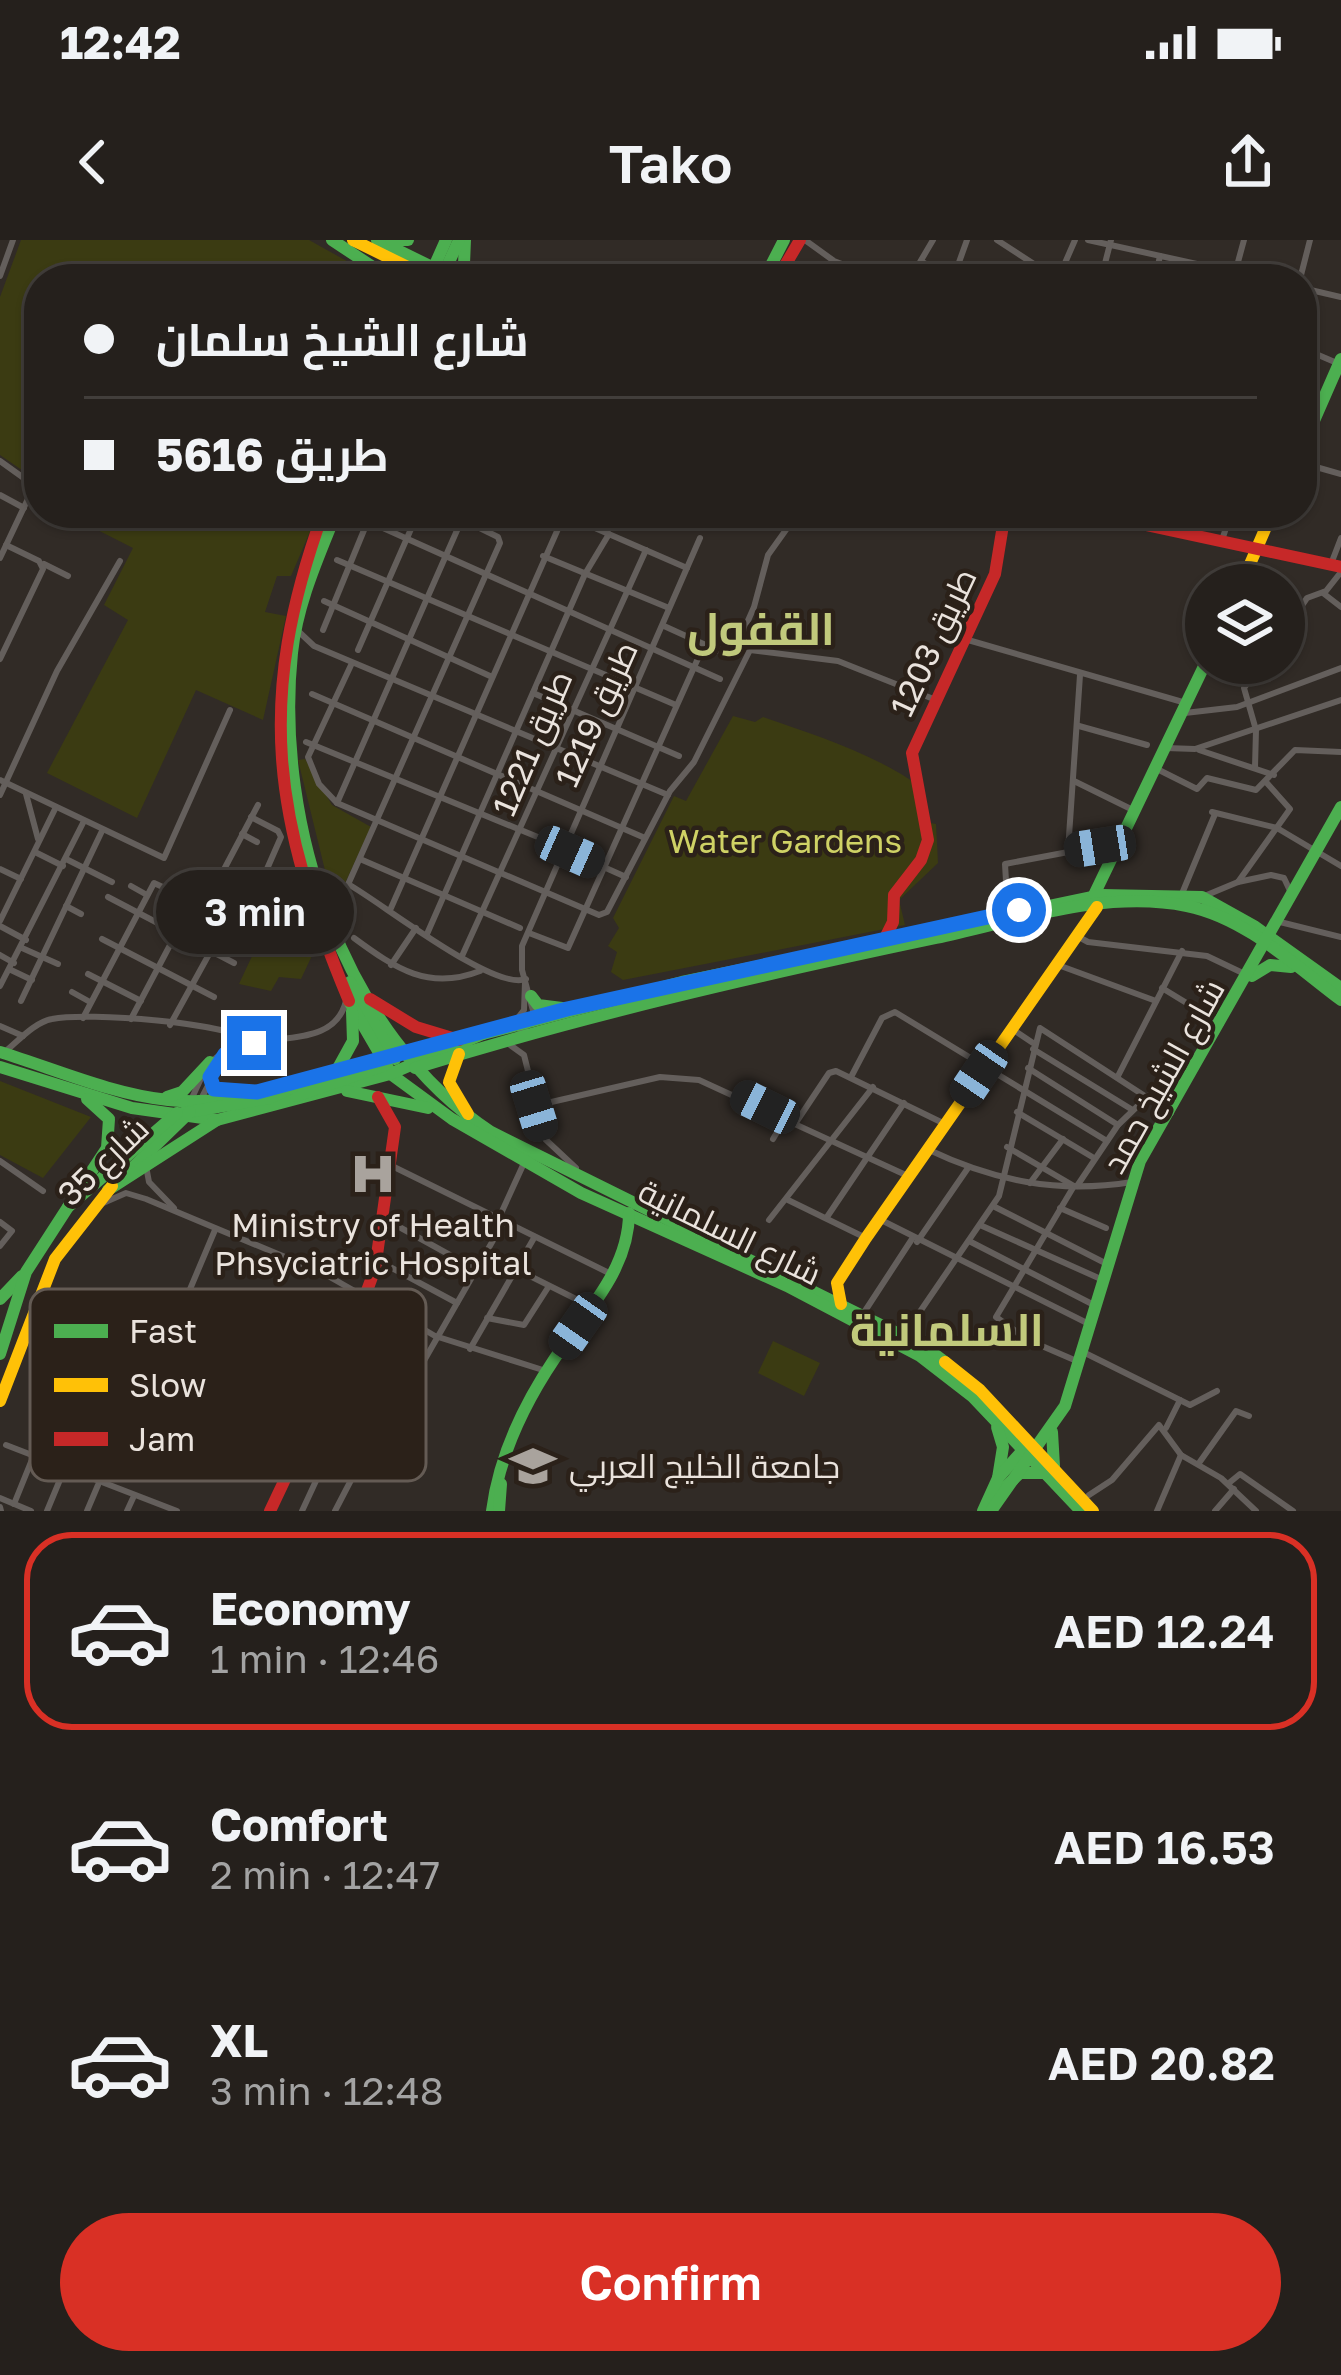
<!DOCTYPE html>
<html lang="en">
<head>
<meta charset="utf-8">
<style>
  body { margin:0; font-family:"Golos Text",Cairo,sans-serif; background:#2d2825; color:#f1f3f6; height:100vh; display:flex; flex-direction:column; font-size:45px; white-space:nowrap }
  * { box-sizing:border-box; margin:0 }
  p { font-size:39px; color:#a3a3a3 }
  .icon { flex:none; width:66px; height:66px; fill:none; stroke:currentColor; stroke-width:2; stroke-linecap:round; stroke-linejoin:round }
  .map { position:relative; height:1271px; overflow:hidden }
  .details { display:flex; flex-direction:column; background:#25201c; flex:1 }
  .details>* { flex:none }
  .top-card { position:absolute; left:24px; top:24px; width:1293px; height:264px; border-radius:48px; box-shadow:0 3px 9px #0004,0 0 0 3px #423e3b; display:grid; align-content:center; height:264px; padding:0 60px; background:#25201c }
  .tools { position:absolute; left:1185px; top:324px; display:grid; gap:24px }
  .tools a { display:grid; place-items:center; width:120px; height:120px; border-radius:50%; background:#25201c; box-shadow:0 3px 9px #0004,0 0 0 3px #423e3b; font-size:60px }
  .end { position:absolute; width:54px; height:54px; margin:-27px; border:15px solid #1a73e8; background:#fff; box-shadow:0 0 0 6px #fff }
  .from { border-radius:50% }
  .bubble { position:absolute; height:84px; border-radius:42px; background:#25201c; box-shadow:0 3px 9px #0004,0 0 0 3px #423e3b; font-size:39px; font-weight:600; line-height:84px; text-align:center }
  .car { position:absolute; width:36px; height:72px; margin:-36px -18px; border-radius:15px; box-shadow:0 0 9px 3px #0007; background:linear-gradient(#222 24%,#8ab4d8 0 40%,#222 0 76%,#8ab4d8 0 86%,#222 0) }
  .top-card b { display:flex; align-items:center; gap:42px; height:114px; font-size:45px }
  .top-card b+b { border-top:3px solid #423e3b }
  .top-card i { width:30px; height:30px; background:#f1f3f6 }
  ul { padding:21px 0 0; list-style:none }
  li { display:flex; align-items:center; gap:36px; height:198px; margin:0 24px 18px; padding:0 36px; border:6px solid transparent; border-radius:48px }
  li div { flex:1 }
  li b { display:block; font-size:45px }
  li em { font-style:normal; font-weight:600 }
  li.active { border-color:#d93025 }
  li>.icon { width:108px; height:108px; stroke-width:1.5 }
  .action { display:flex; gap:24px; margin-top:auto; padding:24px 60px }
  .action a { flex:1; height:138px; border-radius:72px; background:#d93025; color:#fff; font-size:48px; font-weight:600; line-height:138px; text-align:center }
  .status { display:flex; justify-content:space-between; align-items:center; height:84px; padding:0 60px; background:#25201c; direction:ltr }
  .status svg { height:33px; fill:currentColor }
  header { display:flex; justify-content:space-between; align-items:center; height:156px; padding:0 60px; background:#25201c; font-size:54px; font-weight:600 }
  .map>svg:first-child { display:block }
  .green { fill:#3b3b12 }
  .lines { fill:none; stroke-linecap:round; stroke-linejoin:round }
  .street { stroke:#645f5c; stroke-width:6 }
  .fast { stroke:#4caf50; stroke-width:12 }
  .slow { stroke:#ffc107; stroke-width:12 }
  .jam { stroke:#c62828; stroke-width:12 }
  .route { stroke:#1a73e8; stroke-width:15 }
  .labels { text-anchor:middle; stroke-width:9; stroke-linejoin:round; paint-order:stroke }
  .street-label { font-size:33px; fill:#eae3dd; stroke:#2b2119 }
  .park-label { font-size:33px; fill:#cfd265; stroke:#2b2119 }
  .poi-label { font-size:33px; fill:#eae3dd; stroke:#2b2119 }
  .district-label { font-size:45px; font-weight:bold; fill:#c1c97c; stroke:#2b2119 }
  .key { fill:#2b2119; stroke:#645b54; stroke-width:3 }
  .key-label { font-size:33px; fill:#eae3dd }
</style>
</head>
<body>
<div class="status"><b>12:42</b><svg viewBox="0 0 49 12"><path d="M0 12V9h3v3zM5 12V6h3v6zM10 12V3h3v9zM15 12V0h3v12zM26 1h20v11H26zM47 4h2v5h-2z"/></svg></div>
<header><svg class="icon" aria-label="back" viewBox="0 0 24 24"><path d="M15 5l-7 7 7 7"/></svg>Tako<svg class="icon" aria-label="share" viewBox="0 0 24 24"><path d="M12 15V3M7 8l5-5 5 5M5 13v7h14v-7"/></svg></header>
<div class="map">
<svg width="1341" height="1271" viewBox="0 0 1341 1271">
  <rect width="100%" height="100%" fill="#312b26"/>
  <g class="green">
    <polygon points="21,0 309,0 379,39 39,39 39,258 29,235 0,215 0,57"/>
    <polygon points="64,273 318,273 291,336 277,336 265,372 286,376 263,480 196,450 137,578 47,533 128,380 104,365 133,308"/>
    <path d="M733 476 755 482 763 477C815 495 878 515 922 548L926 582 936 584 938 623 899 660 905 685 623 740 611 732 617 712 608 706 619 688 613 678 674 556 686 561Z"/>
    <polygon points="305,519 332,565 371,587 334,667 298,520"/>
    <polygon points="294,626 317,705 301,739 279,737 271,751 239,744"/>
    <polygon points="0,841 91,877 43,938 0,915"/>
    <polygon points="773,1101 820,1123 804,1156 758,1133"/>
  </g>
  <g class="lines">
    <g class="street">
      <polyline points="805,0 834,21 881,39"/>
      <polyline points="997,0 1057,39"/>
      <polyline points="1088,0 1265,39"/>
      <polyline points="921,21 951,39"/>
      <polyline points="1235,33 1244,0"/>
      <polyline points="0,36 13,0"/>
      <polyline points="910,39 933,0"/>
      <polyline points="953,39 967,0"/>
      <polyline points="1020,39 1030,23"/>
      <polyline points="1058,39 1075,0"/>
      <polyline points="1101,39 1111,0"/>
      <polyline points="1155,39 1160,16"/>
      <polyline points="1202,39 1206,26"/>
      <polyline points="1300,39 1310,0"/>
      <polyline points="1302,48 1341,57"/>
      <polyline points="1302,108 1337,123"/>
      <polyline points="1302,138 1317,115"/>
      <polyline points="0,221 39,249"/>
      <polyline points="1302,223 1341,234"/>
      <polyline points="0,255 24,268"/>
      <polyline points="354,275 720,439"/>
      <polyline points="71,278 77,281 81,273"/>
      <polyline points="588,285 687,328"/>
      <polyline points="1222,300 1231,273"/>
      <polyline points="543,316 669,368"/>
      <polyline points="0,318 34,246"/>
      <polyline points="337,320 676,465"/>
      <polyline points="44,324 68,336"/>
      <polyline points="1331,324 1341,298"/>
      <polyline points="1323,353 1341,367"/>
      <polyline points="324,361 490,436"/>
      <polyline points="1284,363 1298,369"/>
      <polyline points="664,386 732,417 754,367 768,315 798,273"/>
      <polyline points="297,390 314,406 668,555"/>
      <polyline points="323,390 371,273"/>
      <polyline points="1284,392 1307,358 1326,351 1341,332"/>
      <polyline points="968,400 1186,463"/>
      <polyline points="358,410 418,273"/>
      <polyline points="750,410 838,421 936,460"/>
      <polyline points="0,419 43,329 39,321 6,305"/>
      <polyline points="352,423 308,517 319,544 337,563 599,675 607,672 670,551 694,522 750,410"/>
      <polyline points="1230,423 1251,432"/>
      <polyline points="533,453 679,516"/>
      <polyline points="312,454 645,598"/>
      <polyline points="1185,473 1237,467 1341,428"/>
      <polyline points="1079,486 1147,505"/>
      <polyline points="306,502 562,607"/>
      <polyline points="1166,508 1195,509 1341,460"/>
      <polyline points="1199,510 1274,535"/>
      <polyline points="1255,527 1256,490 1244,448 1262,423"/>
      <polyline points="1159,530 1197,549 1207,538 1256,550 1295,510 1341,512"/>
      <polyline points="0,540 164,618 230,470"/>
      <polyline points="1074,541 1135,571"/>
      <polyline points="26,554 38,599"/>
      <polyline points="0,555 57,431 120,321"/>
      <polyline points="337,563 462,279"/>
      <polyline points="1212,572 1277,588 1341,626"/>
      <polyline points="251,577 278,591 281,597 256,654"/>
      <polyline points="242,594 257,602"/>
      <polyline points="1068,611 1080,435"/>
      <polyline points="35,612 63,626"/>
      <polyline points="570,612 626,637"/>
      <polyline points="66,619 112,642"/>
      <polyline points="360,619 520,688"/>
      <polyline points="0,629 21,639"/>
      <polyline points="220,637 258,565"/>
      <polyline points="1238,642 1290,569 1266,542"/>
      <path d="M348 644C382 663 494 752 526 739"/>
      <polyline points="131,646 147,655"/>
      <polyline points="1181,656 1215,574"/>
      <polyline points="108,657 234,723"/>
      <polyline points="1202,657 1238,642 1271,635 1284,638 1292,655"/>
      <polyline points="66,666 81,674"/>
      <polyline points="338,667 500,303 498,297 449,273"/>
      <polyline points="391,668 565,273"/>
      <polyline points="1019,670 1007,658 1005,624 1100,606"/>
      <polyline points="0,681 56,567"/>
      <polyline points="1280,682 1341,697"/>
      <polyline points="0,686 26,700"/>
      <polyline points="529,693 568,708 704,405"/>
      <polyline points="427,694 585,334 609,294"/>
      <polyline points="1075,695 1088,702 1207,716 1249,736"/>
      <path d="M354 698C396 729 429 751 480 731"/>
      <polyline points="102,699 214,757"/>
      <polyline points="22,708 58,724"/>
      <polyline points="0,715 14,723"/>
      <polyline points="462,716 646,310"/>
      <polyline points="391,725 416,688"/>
      <polyline points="1058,725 1156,761"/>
      <polyline points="11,730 32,740"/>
      <polyline points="88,734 141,761"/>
      <polyline points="0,746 84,581"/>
      <polyline points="1162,748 1221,784"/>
      <polyline points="72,752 90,762"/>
      <polyline points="21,761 102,591"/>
      <polyline points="83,778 154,643 249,687"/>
      <polyline points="131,779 207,635 265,659"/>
      <polyline points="513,784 524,770 525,742"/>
      <polyline points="170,785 245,649"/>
      <polyline points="0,786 23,796"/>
      <polyline points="1012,789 1033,803"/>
      <polyline points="519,794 535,778 522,730 522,706 700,298"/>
      <polyline points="506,802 524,815 545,899 576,928"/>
      <polyline points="1033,809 1131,869"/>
      <path d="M6 811C19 800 35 782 52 779 87 772 230 782 254 803"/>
      <path d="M210 823C249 783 332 818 346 761"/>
      <polyline points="1028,828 1118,885"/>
      <polyline points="1118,836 1182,711"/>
      <polyline points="851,837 882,778 895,772 1107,901"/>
      <polyline points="201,859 224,815"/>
      <polyline points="191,860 203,834"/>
      <polyline points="534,866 660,837 699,840 908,936"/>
      <polyline points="1017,872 1094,918"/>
      <polyline points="797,881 829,833 836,831 945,884"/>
      <polyline points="773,899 786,877"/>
      <polyline points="1007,907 1074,946 996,1077 1028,1100 1079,1122"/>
      <path d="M927 909C994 941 1058 954 1132 942"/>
      <polyline points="0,921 43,951"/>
      <polyline points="146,926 149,942 174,968"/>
      <polyline points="392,926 611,1034"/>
      <polyline points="1030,943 1063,899"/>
      <polyline points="1077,946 1118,885 1148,856"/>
      <polyline points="788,960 866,998"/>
      <polyline points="993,966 1107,1024"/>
      <polyline points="94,967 126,953 146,959 321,1032 388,1070"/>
      <polyline points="1060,968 1106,988"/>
      <polyline points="827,977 904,863"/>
      <polyline points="383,978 477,1030"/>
      <polyline points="879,979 1091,1085"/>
      <polyline points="498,980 524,923"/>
      <polyline points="769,980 873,847"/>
      <polyline points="0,982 12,991 0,1006"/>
      <polyline points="980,985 1103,1040"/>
      <polyline points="969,1001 1094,1065"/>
      <polyline points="917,1002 968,928"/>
      <polyline points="377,1020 457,1063"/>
      <polyline points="516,1029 574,1058"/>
      <polyline points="185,1056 268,1088 346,1109"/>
      <polyline points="369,1057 435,1096 546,1131"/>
      <polyline points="863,1074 912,999"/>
      <polyline points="487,1078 524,1085 549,1046"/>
      <polyline points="115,1088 150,1136"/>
      <polyline points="904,1095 999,956 1040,788 1171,873"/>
      <polyline points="470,1109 534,998"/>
      <polyline points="1083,1112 1190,1165 1217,1151"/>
      <polyline points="290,1151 320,1165"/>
      <polyline points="326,1156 386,1187 503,983"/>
      <polyline points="108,1175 141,1200 295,1215"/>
      <polyline points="313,1180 363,1205"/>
      <polyline points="1166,1188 1180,1160"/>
      <polyline points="6,1205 177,1271"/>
      <polyline points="1199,1223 1236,1171 1249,1176"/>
      <polyline points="53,1225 68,1196 108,1175 158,1125 215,990"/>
      <polyline points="1229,1243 1240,1234 1293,1271"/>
      <polyline points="1089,1255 1112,1240 1159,1185 1181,1215 1221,1238 1256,1271"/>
      <polyline points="0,1258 31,1271"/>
      <polyline points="14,1264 33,1217"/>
      <polyline points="0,1267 1,1271"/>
      <polyline points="47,1271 64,1230"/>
      <polyline points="87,1271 98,1245"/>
      <polyline points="127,1271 133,1258"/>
      <polyline points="302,1271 334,1202"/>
      <polyline points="335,1271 362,1219 383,1215"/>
      <polyline points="1157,1271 1181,1215"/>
      <polyline points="1215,1271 1234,1249"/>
    </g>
    <g class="fast">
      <polyline points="332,0 391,39"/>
      <polyline points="377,0 444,33 440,39"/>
      <polyline points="391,0 408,0"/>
      <polyline points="465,0 464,24 473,39"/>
      <polyline points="434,27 446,0"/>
      <polyline points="455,39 444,33 459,0"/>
      <polyline points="764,39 784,0"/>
      <polyline points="1302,208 1341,119"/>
      <path d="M336 273C318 318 297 364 292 413 274 584 344 796 491 892L925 1107 945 1122"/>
      <polyline points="1094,655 1206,422"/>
      <polyline points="1252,736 1270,725 1291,727"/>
      <polyline points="350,742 395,819"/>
      <polyline points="531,756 538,765 562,768"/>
      <polyline points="349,761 392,835 452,879 581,953 787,1046 920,1116 973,1157 1081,1271"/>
      <polyline points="483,794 682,742 1102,655 1202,657 1254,686 1341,748"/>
      <path d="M0 812C55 829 111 854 168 860 248 868 327 834 402 812"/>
      <polyline points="0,827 132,868 217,880 390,834 485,793"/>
      <path d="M415 828C586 775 760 735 936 698 1016 681 1104 649 1187 666 1246 678 1294 725 1341 760"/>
      <polyline points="337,830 353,801 352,771"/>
      <polyline points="210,837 214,849 230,852"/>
      <polyline points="347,851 428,868"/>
      <polyline points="296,856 385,825"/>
      <polyline points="167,857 182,852 210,822"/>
      <polyline points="177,874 270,858 293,847"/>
      <polyline points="125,935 190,872"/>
      <polyline points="108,950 217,880"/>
      <polyline points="68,967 107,908 109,879 87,859"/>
      <polyline points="0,1059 22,1036"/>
      <polyline points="0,1114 26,1032 68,967 177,873"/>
      <polyline points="997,1187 1003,1207 998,1238"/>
      <polyline points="1052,1192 1054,1226"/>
      <polyline points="998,1254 1020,1233 1044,1233"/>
      <path d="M492 1271C499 1216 524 1164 555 1118 585 1073 629 1030 629 973"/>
      <polyline points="499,1271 501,1244"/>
      <polyline points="983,1271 998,1238 1025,1208"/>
      <polyline points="991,1271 1065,1166 1140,921 1341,567"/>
    </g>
    <g class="slow">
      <polyline points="353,0 432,39"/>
      <polyline points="1241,345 1272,273"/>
      <polyline points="402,812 455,800"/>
      <polyline points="459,814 449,842 468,874"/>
      <polyline points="841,1064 837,1043 866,998 1097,667"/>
      <polyline points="945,1122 980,1150 1093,1271"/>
      <polyline points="0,1161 55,1019 112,946"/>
    </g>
    <g class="jam">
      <polyline points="777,39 800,0"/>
      <path d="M323 273C255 461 273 578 349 761"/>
      <polyline points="1090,273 1341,327"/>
      <polyline points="884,700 893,682 894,655 921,620 928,600 912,513 995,334 1005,273"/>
      <polyline points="370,759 416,787 459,800"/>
      <polyline points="270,1271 341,1121 375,1029 395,887 378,857"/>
    </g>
  </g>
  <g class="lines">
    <polyline class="route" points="254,803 225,814 210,837 214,849 257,852 567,769 1019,670"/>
  </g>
  <defs>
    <g id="hospital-bare" transform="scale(3.6)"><path d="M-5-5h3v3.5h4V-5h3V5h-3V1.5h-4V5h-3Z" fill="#a9a39d" stroke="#2b2119" stroke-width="2.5" paint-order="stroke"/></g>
    <g id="university-bare" transform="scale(3.6)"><path d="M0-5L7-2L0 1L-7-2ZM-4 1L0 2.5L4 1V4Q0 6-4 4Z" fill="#a9a39d" stroke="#2b2119" stroke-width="2.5" paint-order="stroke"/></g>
  </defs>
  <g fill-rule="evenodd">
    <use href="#hospital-bare" x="373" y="934"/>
    <use href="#university-bare" x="533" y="1226"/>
  </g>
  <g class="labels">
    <g class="street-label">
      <text transform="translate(933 402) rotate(-65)" y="12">طريق 1203</text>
      <text transform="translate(596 474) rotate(-66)" y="12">طريق 1219</text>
      <text transform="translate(532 503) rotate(-67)" y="12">طريق 1221</text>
      <text transform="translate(1163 836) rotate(-61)" y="12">شارع الشيخ حمد</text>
      <text transform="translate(103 921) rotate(-44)" y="12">شارع 35</text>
      <text transform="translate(730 992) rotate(26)" y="12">شارع السلمانية</text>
    </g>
    <g class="park-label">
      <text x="785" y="613">Water Gardens</text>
    </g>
    <g class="poi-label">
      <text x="373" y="997">Ministry of Health<tspan x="373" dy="38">Phsyciatric Hospital</tspan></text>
      <text x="569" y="1238" text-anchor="start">جامعة الخليج العربي</text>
    </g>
    <g class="district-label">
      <text x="761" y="405">القفول</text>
      <text x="947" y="1106">السلمانية</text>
    </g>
  </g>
  <rect x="30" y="1049" width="396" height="192" rx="18" class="key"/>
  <rect x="54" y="1084" width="54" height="14" fill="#4caf50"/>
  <rect x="54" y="1138" width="54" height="14" fill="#ffc107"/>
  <rect x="54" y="1192" width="54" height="14" fill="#c62828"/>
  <g class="key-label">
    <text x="129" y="1103">Fast</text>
    <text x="129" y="1157">Slow</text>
    <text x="129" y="1211">Jam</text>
  </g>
</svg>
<div class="tools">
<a><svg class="icon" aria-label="layers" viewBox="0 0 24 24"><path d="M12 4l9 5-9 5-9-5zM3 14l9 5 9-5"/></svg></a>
</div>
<i class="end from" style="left:1019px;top:670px"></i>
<i class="end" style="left:254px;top:803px"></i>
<div class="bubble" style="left:156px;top:630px;width:198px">3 min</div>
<i class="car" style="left:1100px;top:606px;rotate:261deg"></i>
<i class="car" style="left:570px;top:612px;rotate:114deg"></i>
<i class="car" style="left:979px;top:834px;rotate:214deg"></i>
<i class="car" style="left:534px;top:866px;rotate:163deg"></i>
<i class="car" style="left:765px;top:867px;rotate:296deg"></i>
<i class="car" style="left:578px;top:1086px;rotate:215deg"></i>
<div class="top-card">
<b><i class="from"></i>شارع الشيخ سلمان</b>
<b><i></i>طريق 5616</b>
</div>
</div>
<section class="details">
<ul>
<li class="active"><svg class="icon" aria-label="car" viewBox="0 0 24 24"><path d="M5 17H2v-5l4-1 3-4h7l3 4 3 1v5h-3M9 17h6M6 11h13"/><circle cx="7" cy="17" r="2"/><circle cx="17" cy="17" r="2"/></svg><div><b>Economy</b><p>1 min · 12:46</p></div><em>AED 12.24</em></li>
<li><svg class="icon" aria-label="car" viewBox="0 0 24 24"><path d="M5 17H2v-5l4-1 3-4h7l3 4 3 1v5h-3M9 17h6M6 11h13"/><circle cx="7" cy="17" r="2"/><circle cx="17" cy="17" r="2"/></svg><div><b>Comfort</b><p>2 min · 12:47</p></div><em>AED 16.53</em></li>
<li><svg class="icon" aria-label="car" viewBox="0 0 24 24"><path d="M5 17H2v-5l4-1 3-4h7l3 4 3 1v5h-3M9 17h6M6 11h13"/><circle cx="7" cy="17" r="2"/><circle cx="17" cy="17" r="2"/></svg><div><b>XL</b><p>3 min · 12:48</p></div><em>AED 20.82</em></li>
</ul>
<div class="action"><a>Confirm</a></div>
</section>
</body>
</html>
